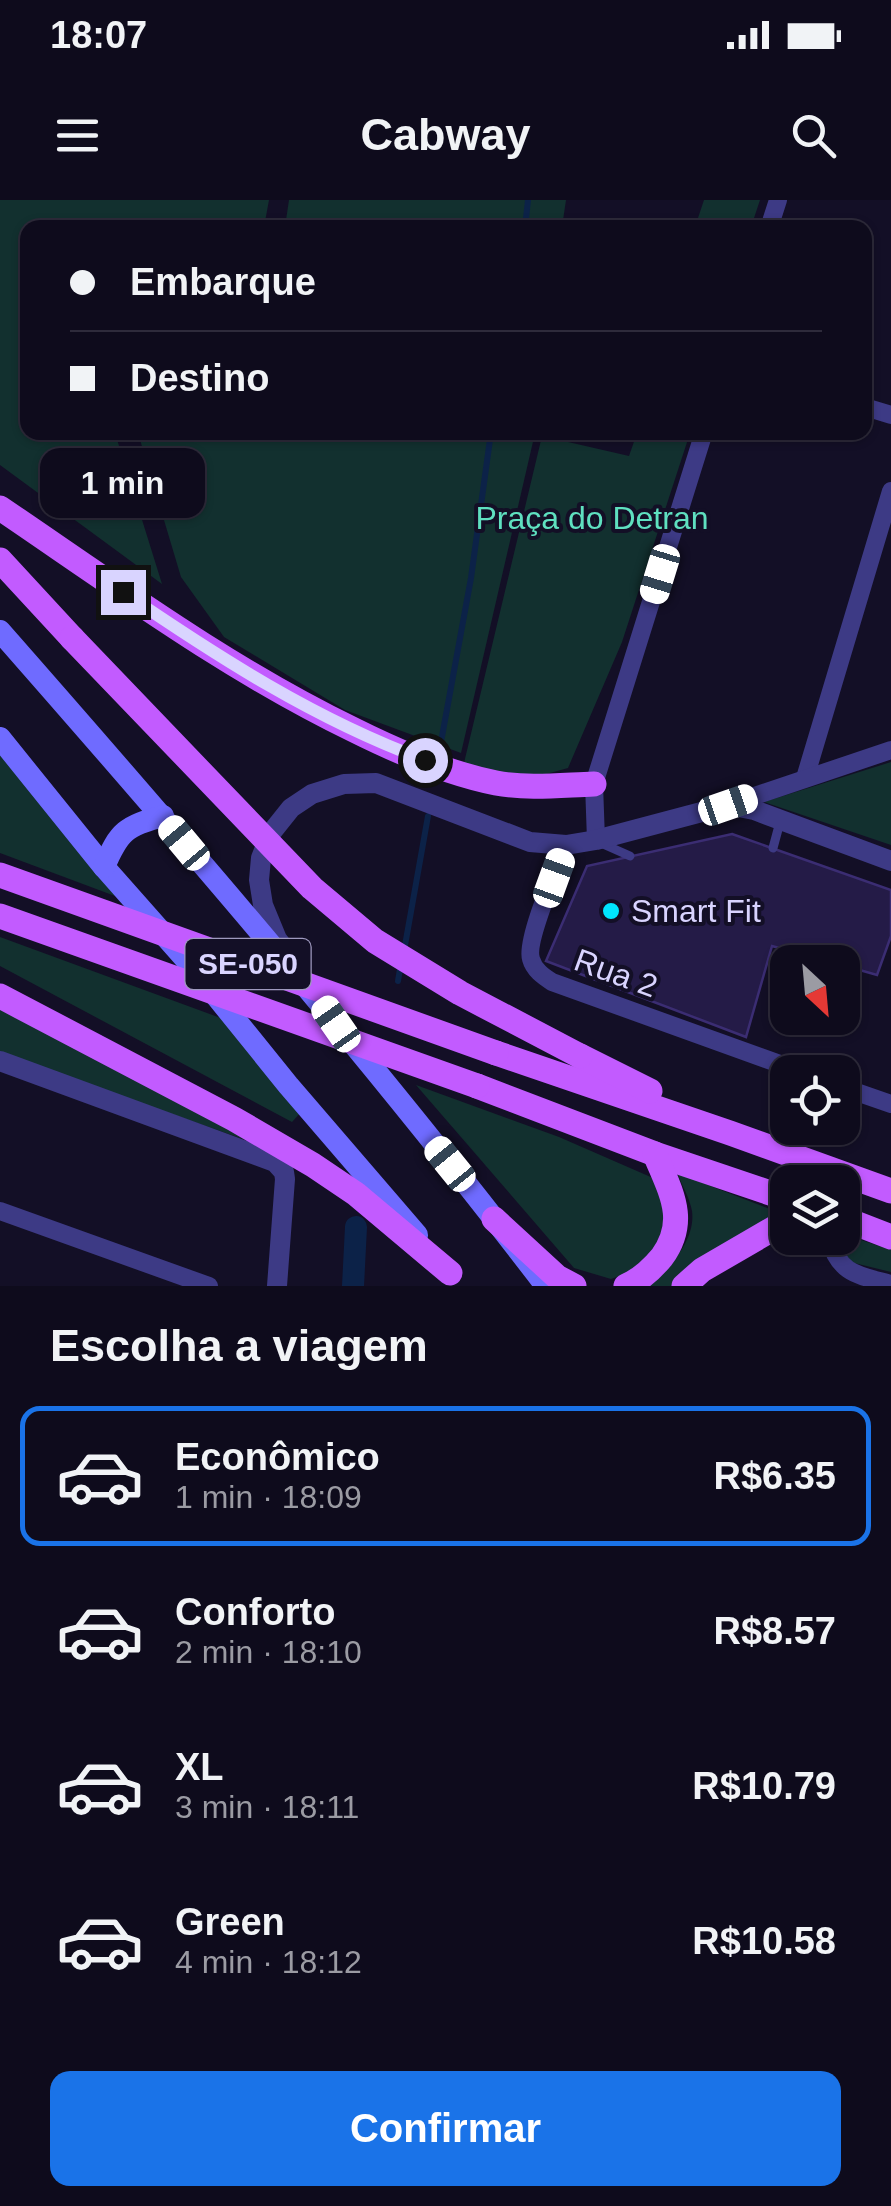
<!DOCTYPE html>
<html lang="pt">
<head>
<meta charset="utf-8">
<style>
  body { margin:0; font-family:Arial,sans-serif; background:#1c1929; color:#f1f3f6; height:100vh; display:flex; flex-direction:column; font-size:38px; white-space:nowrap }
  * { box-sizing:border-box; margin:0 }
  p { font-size:32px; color:#9b9ba3 }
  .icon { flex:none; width:55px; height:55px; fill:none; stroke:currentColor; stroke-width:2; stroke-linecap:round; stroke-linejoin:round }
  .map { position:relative; height:1086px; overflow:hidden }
  .side { display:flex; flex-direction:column; background:#0e0b1c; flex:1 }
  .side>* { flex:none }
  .banner { position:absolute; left:20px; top:20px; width:852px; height:220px; border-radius:20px; box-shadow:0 2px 8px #0004,0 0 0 2px #2e2b3b; display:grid; align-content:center; height:220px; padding:0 50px; background:#0e0b1c }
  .needle { width:65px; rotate:154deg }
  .fabs { position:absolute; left:770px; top:745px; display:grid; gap:20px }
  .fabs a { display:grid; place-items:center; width:90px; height:90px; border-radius:20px; background:#0e0b1c; box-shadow:0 2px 8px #0004,0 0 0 2px #2e2b3b; font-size:50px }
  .end { position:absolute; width:45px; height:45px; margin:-22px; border:12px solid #d9d4ff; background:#111; box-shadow:0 0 0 5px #111 }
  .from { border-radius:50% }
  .bubble { position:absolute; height:70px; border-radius:20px; background:#0e0b1c; box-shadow:0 2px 8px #0004,0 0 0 2px #2e2b3b; font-size:32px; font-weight:700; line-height:70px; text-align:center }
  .car { position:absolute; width:30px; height:60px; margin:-30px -15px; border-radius:12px; box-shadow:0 0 8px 2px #0007; background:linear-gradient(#fff 24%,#345 0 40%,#fff 0 76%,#345 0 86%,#fff 0) }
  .banner b { display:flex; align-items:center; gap:35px; height:95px; font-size:38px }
  .banner b+b { border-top:2px solid #2e2b3b }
  .banner i { width:25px; height:25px; background:#f1f3f6 }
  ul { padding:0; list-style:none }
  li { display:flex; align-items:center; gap:30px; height:140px; margin:0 20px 15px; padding:0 30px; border:5px solid transparent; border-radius:20px }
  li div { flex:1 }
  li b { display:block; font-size:38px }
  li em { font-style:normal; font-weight:700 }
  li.current { border-color:#1a73e8 }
  li>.icon { width:90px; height:90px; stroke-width:1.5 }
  h2 { padding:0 50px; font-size:45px; line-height:120px }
  .button { display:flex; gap:20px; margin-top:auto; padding:20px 50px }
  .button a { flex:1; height:115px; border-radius:20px; background:#1a73e8; color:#fff; font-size:40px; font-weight:700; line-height:115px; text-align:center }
  .status { display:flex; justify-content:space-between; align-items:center; height:70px; padding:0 50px; background:#0e0b1c; direction:ltr }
  .status svg { height:28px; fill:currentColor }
  header { display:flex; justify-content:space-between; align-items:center; height:130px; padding:0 50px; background:#0e0b1c; font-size:45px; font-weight:700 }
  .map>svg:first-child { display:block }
  .green { fill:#12302f }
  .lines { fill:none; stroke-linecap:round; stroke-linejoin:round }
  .stream { stroke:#0c2248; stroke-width:6 }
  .canal { stroke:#0c2248; stroke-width:22 }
  .building { fill:#241b47; stroke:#3b2d73; stroke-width:2.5 }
  .service { stroke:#3d3a85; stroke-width:9 }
  .minor { stroke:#3d3a85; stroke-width:18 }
  .tertiary { stroke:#3d3a85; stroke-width:20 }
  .secondary { stroke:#6f6bff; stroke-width:22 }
  .primary { stroke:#c25bff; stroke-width:25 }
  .primary-bridge { stroke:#c25bff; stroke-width:25 }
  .route { stroke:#d9d4ff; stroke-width:12 }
  .poi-dot { fill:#00e5ff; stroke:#130f26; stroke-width:4 }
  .labels { text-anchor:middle; stroke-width:8; stroke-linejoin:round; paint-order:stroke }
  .shield { fill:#130f26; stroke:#9e99be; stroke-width:2.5 }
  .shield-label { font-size:30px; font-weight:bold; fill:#d9d4ff }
  .park-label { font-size:32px; fill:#5fe0c0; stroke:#130f26 }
  .poi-label { font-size:32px; fill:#d9d4ff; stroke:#130f26; text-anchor:start }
  .street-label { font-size:32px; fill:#d9d4ff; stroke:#130f26 }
</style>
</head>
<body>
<div class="status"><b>18:07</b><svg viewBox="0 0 49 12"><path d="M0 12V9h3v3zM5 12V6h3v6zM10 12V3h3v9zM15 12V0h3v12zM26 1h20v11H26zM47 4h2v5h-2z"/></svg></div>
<header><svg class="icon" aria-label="menu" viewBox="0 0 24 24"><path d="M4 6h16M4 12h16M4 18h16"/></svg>Cabway<svg class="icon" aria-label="search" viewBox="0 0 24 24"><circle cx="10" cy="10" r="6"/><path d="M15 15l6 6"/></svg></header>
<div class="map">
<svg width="891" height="1086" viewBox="0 0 891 1086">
  <rect width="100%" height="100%" fill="#130f26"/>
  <g class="green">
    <polygon points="0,0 269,0 264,27 28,28 28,232 115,233 162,384 0,265"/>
    <polygon points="289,0 566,0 562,27 285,27"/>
    <polygon points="704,0 760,0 751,27 695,27"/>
    <polygon points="138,233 535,233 461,553 345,510 224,437 181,377"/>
    <polygon points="637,233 690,233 622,442 568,568 539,576 508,578 464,563 542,236 629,256"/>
    <polygon points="0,546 123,699 0,653"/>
    <polygon points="891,562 891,645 764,602"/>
    <polygon points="0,737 237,824 302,911 292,922 0,766"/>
    <polygon points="0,806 272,949 0,854"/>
    <polygon points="416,885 559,937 653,978 675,1016 644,1067 611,1079 574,1068"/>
    <path d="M677 973 783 1014 676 1086H647C668 1070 696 1041 692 1011 690 999 682 985 677 973Z"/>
    <path d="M849 1036 891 1050V1072L842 1060C840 1048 839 1044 849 1036Z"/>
  </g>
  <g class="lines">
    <g class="stream">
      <polyline points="525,28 528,0"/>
      <polyline points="439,553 471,378 491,232"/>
      <polyline points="404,751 428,616"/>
      <polyline points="398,781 401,763"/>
    </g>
    <polyline class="canal" points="353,1086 356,1027"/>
  </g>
  <polygon class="building" points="732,634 891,690 891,736 877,775 842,765 842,762 832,762 772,746 746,837 546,761 587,666"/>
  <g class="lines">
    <g class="service">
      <polyline points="603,644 630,656"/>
      <polyline points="773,648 780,622"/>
    </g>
    <g class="minor">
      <polyline points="769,28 778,0"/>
      <polyline points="865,207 891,215"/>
      <polyline points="805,578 891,291"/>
      <polyline points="728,605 891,550"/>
      <polyline points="596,640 594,584 704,232"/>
      <path d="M566 645C558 666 525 741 531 759 534 770 543 776 552 782L802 872"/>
      <polyline points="842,887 891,904"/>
      <polyline points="0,1011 209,1086"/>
      <path d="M829 1038C839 1074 857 1075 891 1084"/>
    </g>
    <g class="tertiary">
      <polyline points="287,752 277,739 263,705 259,680 261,658 271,633 291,608 312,594 344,584 376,583 530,642 566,645 596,640 728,605 754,610 891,661"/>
      <polyline points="0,861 275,962 284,972 285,979 277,1086"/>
    </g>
    <g class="secondary">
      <path d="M0 431C188 645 373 860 546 1086"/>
      <polyline points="0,538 104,667 196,771 288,885 417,1035"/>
      <path d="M104 667C119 631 126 626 163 616"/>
    </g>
    <g class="primary">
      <path d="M0 308C115 386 228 469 354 530 398 552 446 573 496 583 528 589 562 585 594 584"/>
      <polyline points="0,360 72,438"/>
      <polyline points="0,796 234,919 313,965 356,994 450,1073"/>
      <polyline points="496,853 730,933 891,991"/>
      <polyline points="580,856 650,891"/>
      <polyline points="477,886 655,954 788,999"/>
      <polyline points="842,1018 891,1037"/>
      <polyline points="494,1019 557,1077 574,1086"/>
      <path d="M626 1086C640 1080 652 1069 662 1057 689 1020 670 991 655 954"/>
      <polyline points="684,1086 702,1070 788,1020"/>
    </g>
    <g class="primary-bridge">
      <polyline points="72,438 312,688 375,741 460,793 580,856"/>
      <polyline points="0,675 496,853"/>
      <polyline points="0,716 477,886"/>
    </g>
  </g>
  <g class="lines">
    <path class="route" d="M123 392C218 457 316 520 425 560"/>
  </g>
  <circle class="poi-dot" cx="611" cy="711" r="10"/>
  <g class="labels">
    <rect class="shield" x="185.5" y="739" width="125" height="50" rx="8"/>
    <g class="shield-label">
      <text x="248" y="774">SE-050</text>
    </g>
    <g class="park-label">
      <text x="592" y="329">Praça do Detran</text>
    </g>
    <g class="poi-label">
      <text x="631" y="722">Smart Fit</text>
    </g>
    <g class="street-label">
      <text transform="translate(616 773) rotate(20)" y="11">Rua 2</text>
    </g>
  </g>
</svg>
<div class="fabs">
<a><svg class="needle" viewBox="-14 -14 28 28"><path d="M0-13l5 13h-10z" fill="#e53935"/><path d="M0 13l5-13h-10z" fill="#9b9ba3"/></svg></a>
<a><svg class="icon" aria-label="locate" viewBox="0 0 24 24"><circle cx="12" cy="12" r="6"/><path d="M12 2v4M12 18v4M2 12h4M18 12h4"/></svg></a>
<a><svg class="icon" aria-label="layers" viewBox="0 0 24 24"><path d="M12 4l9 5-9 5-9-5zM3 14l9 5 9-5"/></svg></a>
</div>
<i class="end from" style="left:425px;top:560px"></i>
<i class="end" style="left:123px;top:392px"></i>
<div class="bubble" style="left:40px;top:248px;width:165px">1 min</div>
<i class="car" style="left:660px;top:374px;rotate:197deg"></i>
<i class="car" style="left:728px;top:605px;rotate:71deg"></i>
<i class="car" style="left:184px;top:643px;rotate:320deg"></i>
<i class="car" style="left:554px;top:678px;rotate:20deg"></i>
<i class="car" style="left:336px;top:824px;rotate:325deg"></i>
<i class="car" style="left:450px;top:964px;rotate:321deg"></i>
<div class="banner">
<b><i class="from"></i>Embarque</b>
<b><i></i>Destino</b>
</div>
</div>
<section class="side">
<h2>Escolha a viagem</h2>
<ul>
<li class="current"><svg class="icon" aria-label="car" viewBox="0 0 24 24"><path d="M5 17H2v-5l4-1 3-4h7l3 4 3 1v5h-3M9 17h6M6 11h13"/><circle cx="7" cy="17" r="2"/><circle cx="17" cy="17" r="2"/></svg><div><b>Econômico</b><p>1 min · 18:09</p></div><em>R$6.35</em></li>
<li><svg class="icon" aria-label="car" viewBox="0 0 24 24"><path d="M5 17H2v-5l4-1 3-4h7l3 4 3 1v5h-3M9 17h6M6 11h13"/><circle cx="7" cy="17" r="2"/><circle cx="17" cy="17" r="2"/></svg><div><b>Conforto</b><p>2 min · 18:10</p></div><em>R$8.57</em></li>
<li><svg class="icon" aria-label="car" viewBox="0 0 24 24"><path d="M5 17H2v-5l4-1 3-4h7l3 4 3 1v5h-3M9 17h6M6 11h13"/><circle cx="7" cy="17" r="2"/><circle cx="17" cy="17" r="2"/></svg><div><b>XL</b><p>3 min · 18:11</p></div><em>R$10.79</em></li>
<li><svg class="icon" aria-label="car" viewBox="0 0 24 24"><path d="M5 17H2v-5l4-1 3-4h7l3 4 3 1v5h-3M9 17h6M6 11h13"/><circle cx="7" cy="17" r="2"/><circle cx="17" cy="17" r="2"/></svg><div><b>Green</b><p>4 min · 18:12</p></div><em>R$10.58</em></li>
</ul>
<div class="button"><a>Confirmar</a></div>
</section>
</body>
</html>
